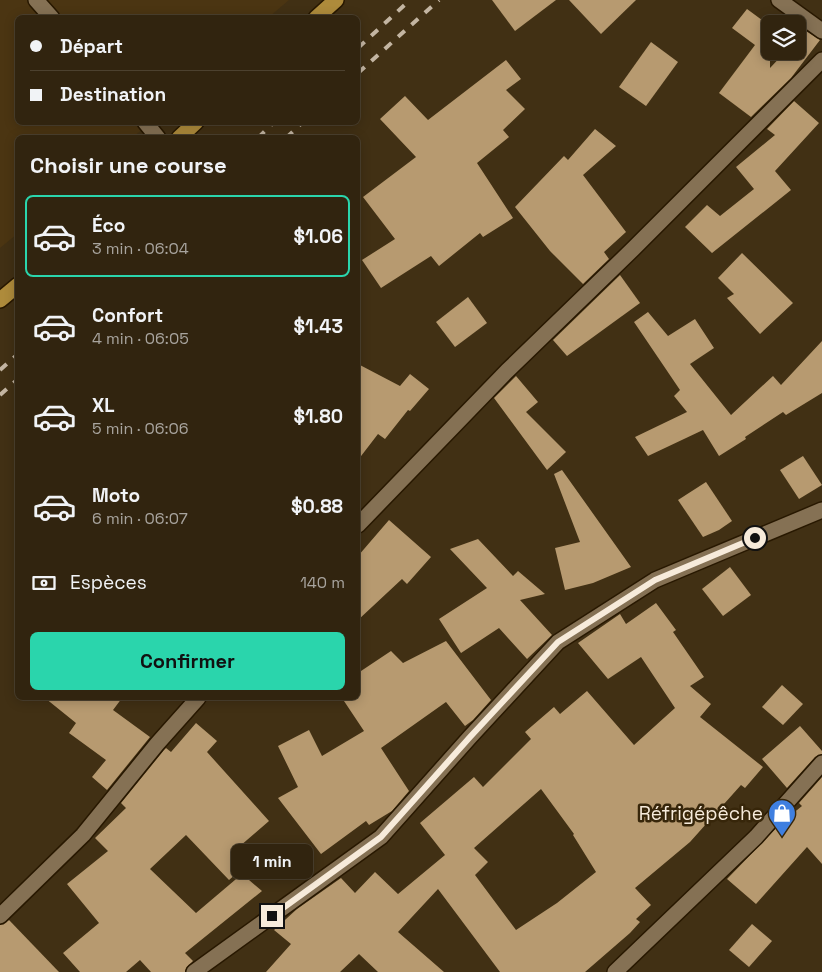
<!DOCTYPE html>
<html lang="fr">
<head>
<meta charset="utf-8">
<style>
  body { margin:0; font-family:"Space Grotesk",sans-serif; background:#3d301d; color:#f1f3f6; height:100vh; display:flex; flex-direction:column; font-size:19px; white-space:nowrap }
  * { box-sizing:border-box; margin:0 }
  p { font-size:16px; color:#a8a49e }
  .icon { flex:none; width:28px; height:28px; fill:none; stroke:currentColor; stroke-width:2; stroke-linecap:round; stroke-linejoin:round }
  .map { position:relative; flex:1; overflow:hidden }
  .sheet { position:absolute; left:15px; top:135px; width:345px; height:565px; display:flex; flex-direction:column; background:#31240f; border-radius:8px; box-shadow:0 2px 12px #0003,0 0 0 1px #4c412f }
  .sheet>* { flex:none }
  .hud { position:absolute; left:15px; top:15px; width:345px; height:110px; border-radius:8px; box-shadow:0 2px 12px #0003,0 0 0 1px #4c412f; display:grid; align-content:center; height:110px; padding:0 15px; background:#31240f }
  .controls { position:absolute; left:761px; top:15px; display:grid; gap:10px }
  .controls a { display:grid; place-items:center; width:45px; height:45px; border-radius:8px; background:#31240f; box-shadow:0 2px 12px #0003,0 0 0 1px #4c412f; font-size:25px }
  .end { position:absolute; width:22px; height:22px; margin:-11px; border:6px solid #f7ebdb; background:#111; box-shadow:0 0 0 2px #111 }
  .from { border-radius:50% }
  .bubble { position:absolute; height:35px; border-radius:8px; background:#31240f; box-shadow:0 2px 12px #0003,0 0 0 1px #4c412f; font-size:16px; font-weight:600; line-height:35px; text-align:center }
  .hud b { display:flex; align-items:center; gap:18px; height:48px; font-size:19px }
  .hud b+b { border-top:1px solid #4c412f }
  .hud i { width:12px; height:12px; background:#f1f3f6 }
  ul { padding:0; list-style:none }
  li { display:flex; align-items:center; gap:15px; height:82px; margin:0 10px 8px; padding:0 5px; border:2px solid transparent; border-radius:8px }
  li div { flex:1 }
  li b { display:block; font-size:19px }
  li em { font-style:normal; font-weight:600 }
  li.active { border-color:#2ad5ac }
  li>.icon { width:45px; height:45px; stroke-width:1.5 }
  h2 { padding:0 15px; font-size:22px; line-height:60px }
  .pay { display:flex; align-items:center; gap:12px; height:55px; padding:0 15px; font-size:19px }
  .pay p { margin-inline-start:auto }
  .button { display:flex; gap:10px; margin-top:auto; padding:10px 15px }
  .button a { flex:1; height:58px; border-radius:8px; background:#2ad5ac; color:#111; font-size:20px; font-weight:600; line-height:58px; text-align:center }
  .map>svg:first-child { display:block }
  .built { fill:#4b3512 }
  .building { fill:#b79a70; fill-rule:evenodd }
  .lines { fill:none; stroke-linecap:round; stroke-linejoin:round }
  .minor-casing { stroke:#281800; stroke-width:18 }
  .major-casing { stroke:#281800; stroke-width:18 }
  .minor { stroke:#857154; stroke-width:15 }
  .major { stroke:#ae8b3b; stroke-width:15 }
  .rail { stroke:#c3b5a2; stroke-width:4; stroke-dasharray:9 9; stroke-linecap:butt }
  .route { stroke:#f7ebdb; stroke-width:6 }
  .labels { text-anchor:middle; stroke-width:5; stroke-linejoin:round; paint-order:stroke }
  .poi-label { font-size:19px; fill:#f7ebdb; stroke:#37260a; text-anchor:end }
</style>
</head>
<body>
<div class="map">
<svg width="822" height="972" viewBox="0 0 822 972">
  <rect width="100%" height="100%" fill="#413014"/>
  <polygon class="built" points="0,0 289,0 269,17 18,18 18,122 150,123 133,137 18,138 17,234 0,248"/>
  <g class="building">
    <polygon points="492,0 556,0 515,31"/>
    <polygon points="569,0 636,0 601,34"/>
    <polygon points="747,9 770,26 770,68 786,51 798,51 798,39 806,31 820,40 791,78 751,117 719,93 755,45 732,28"/>
    <polygon points="651,42 678,62 646,106 619,87"/>
    <polygon points="506,60 521,79 506,90 525,109 503,130 509,137 477,163 513,218 483,237 480,233 439,266 431,256 381,288 362,260 395,239 363,197 416,157 380,119 405,96 428,120"/>
    <polygon points="794,101 819,123 775,171 791,190 712,253 685,227 707,205 720,216 754,189 736,167 775,135 767,129"/>
    <polygon points="595,129 616,146 583,175 626,232 604,252 609,259 583,284 550,251 515,207 564,156 568,160"/>
    <polygon points="742,253 793,303 760,334 727,298 734,294 718,278"/>
    <polygon points="620,275 640,303 567,356 553,340"/>
    <polygon points="468,297 487,323 455,347 436,322"/>
    <polygon points="648,312 668,336 695,319 714,348 690,364 731,415 773,376 781,385 822,341 822,393 786,415 783,412 745,437 746,439 719,456 703,430 648,456 635,437 687,412 674,396 680,390 634,322"/>
    <polygon points="358,364 400,386 410,374 429,389 410,411 408,410 385,439 378,434 358,460"/>
    <polygon points="516,376 538,402 526,412 566,452 547,470 494,398"/>
    <polygon points="803,456 822,485 799,499 780,470"/>
    <polygon points="562,470 631,567 593,583 565,590 555,548 580,542 554,474"/>
    <polygon points="706,482 732,521 719,530 703,537 678,500"/>
    <polygon points="389,520 431,557 407,584 402,579 358,620 358,556"/>
    <polygon points="478,539 513,576 518,571 545,594 520,600 552,635 527,659 499,628 461,653 439,619 487,588 450,549"/>
    <polygon points="730,567 751,595 723,616 702,589"/>
    <path d="M656 603 676 630 673 632 704 677 690 686 711 704 700 717 763 767 745 788 741 785 690 842 635 888 651 905 636 919 640 922 630 933 585 972H500L438 889 398 932 444 972H378L359 954 340 972H266L291 944 274 930 297 909 341 878 355 893 375 872 398 894 445 855 420 823 474 777 483 787 531 739 525 732 554 707 560 714 587 691 634 745 675 708 641 657 608 679 578 643 620 614 626 624ZM541 789 574 834 573 835 596 872 557 903 516 930 475 875 488 862 474 848Z"/>
    <polygon points="446,641 491,700 473,720 465,726 446,702 381,748 409,791 392,811 369,825 366,821 321,854 278,798 298,787 278,746 309,730 322,756 364,731 342,698 358,698 358,673 391,651 403,663"/>
    <polygon points="782,685 803,704 783,725 762,707"/>
    <polygon points="45,698 122,698 113,710 150,737 107,790 92,777 106,760 69,733 76,723"/>
    <polygon points="196,723 217,741 207,752 269,821 240,846 252,860 229,880 186,835 150,869 196,913 242,874 262,891 185,953 193,961 186,968 185,972 151,972 140,960 126,972 80,972 63,953 99,923 67,884 108,851 95,838 126,808 121,803 164,750 166,748 171,752"/>
    <polygon points="800,726 822,751 822,754 815,757 787,788 762,759"/>
    <polygon points="822,777 822,864 807,847 756,904 727,879 781,823 802,806 799,803"/>
    <polygon points="9,920 59,972 0,972 0,925"/>
    <polygon points="752,924 772,941 749,967 729,950"/>
  </g>
  <g class="lines">
    <g class="minor-casing">
      <g id="minor">
        <polyline points="36,0 52,18"/>
        <polyline points="779,0 822,31"/>
        <polyline points="145,122 158,138"/>
        <polyline points="358,525 507,371 633,249 822,60"/>
        <polyline points="0,916 83,835 157,744 198,698"/>
        <polyline points="194,972 381,837 470,737 558,642 655,580 822,510"/>
        <polyline points="615,972 756,837 822,763"/>
      </g>
    </g>
    <g class="major-casing">
      <g id="major">
        <polyline points="316,18 336,0"/>
        <polyline points="179,138 196,122"/>
        <polyline points="0,300 18,285"/>
      </g>
    </g>
    <use href="#minor" class="minor"/>
    <use href="#major" class="major"/>
    <g class="rail">
      <polyline points="358,48 410,0"/>
      <polyline points="358,73 439,0"/>
      <polyline points="258,138 274,122"/>
      <polyline points="286,138 303,122"/>
      <polyline points="0,370 18,354"/>
      <polyline points="0,395 18,379"/>
    </g>
  </g>
  <g class="lines">
    <polyline class="route" points="272,916 381,837 470,737 558,642 655,580 755,538"/>
  </g>
  <defs>
    <g id="shop-pin" transform="scale(1.4375)"><path d="M0 17L-7.5 6A9.5 9.5 0 1 1 7.5 6Z" fill="#3f7fe0" stroke="#37260a"/><path d="M-5-2.5h2.3a2.7 3.5 0 0 1 5.4 0H5L5.5 6h-11ZM-1.5-2.5h3a1.5 2.3 0 0 0-3 0Z" fill="#fff"/></g>
  </defs>
  <g fill-rule="evenodd">
    <use href="#shop-pin" x="782" y="813"/>
  </g>
  <g class="labels">
    <g class="poi-label">
      <text x="763" y="820">Réfrigépêche</text>
    </g>
  </g>
</svg>
<div class="controls">
<a><svg class="icon" aria-label="layers" viewBox="0 0 24 24"><path d="M12 4l9 5-9 5-9-5zM3 14l9 5 9-5"/></svg></a>
</div>
<i class="end from" style="left:755px;top:538px"></i>
<i class="end" style="left:272px;top:916px"></i>
<div class="bubble" style="left:231px;top:844px;width:82px">1 min</div>
<div class="hud">
<b><i class="from"></i>Départ</b>
<b><i></i>Destination</b>
</div>
<section class="sheet">
<h2>Choisir une course</h2>
<ul>
<li class="active"><svg class="icon" aria-label="car" viewBox="0 0 24 24"><path d="M5 17H2v-5l4-1 3-4h7l3 4 3 1v5h-3M9 17h6M6 11h13"/><circle cx="7" cy="17" r="2"/><circle cx="17" cy="17" r="2"/></svg><div><b>Éco</b><p>3 min · 06:04</p></div><em>$1.06</em></li>
<li><svg class="icon" aria-label="car" viewBox="0 0 24 24"><path d="M5 17H2v-5l4-1 3-4h7l3 4 3 1v5h-3M9 17h6M6 11h13"/><circle cx="7" cy="17" r="2"/><circle cx="17" cy="17" r="2"/></svg><div><b>Confort</b><p>4 min · 06:05</p></div><em>$1.43</em></li>
<li><svg class="icon" aria-label="car" viewBox="0 0 24 24"><path d="M5 17H2v-5l4-1 3-4h7l3 4 3 1v5h-3M9 17h6M6 11h13"/><circle cx="7" cy="17" r="2"/><circle cx="17" cy="17" r="2"/></svg><div><b>XL</b><p>5 min · 06:06</p></div><em>$1.80</em></li>
<li><svg class="icon" aria-label="car" viewBox="0 0 24 24"><path d="M5 17H2v-5l4-1 3-4h7l3 4 3 1v5h-3M9 17h6M6 11h13"/><circle cx="7" cy="17" r="2"/><circle cx="17" cy="17" r="2"/></svg><div><b>Moto</b><p>6 min · 06:07</p></div><em>$0.88</em></li>
</ul>
<div class="pay"><svg class="icon" aria-label="cash" viewBox="0 0 24 24"><path d="M3 7h18v10H3z"/><circle cx="12" cy="12" r="2"/></svg>Espèces<p>140 m</p></div>
<div class="button"><a>Confirmer</a></div>
</section>
</div>
</body>
</html>
